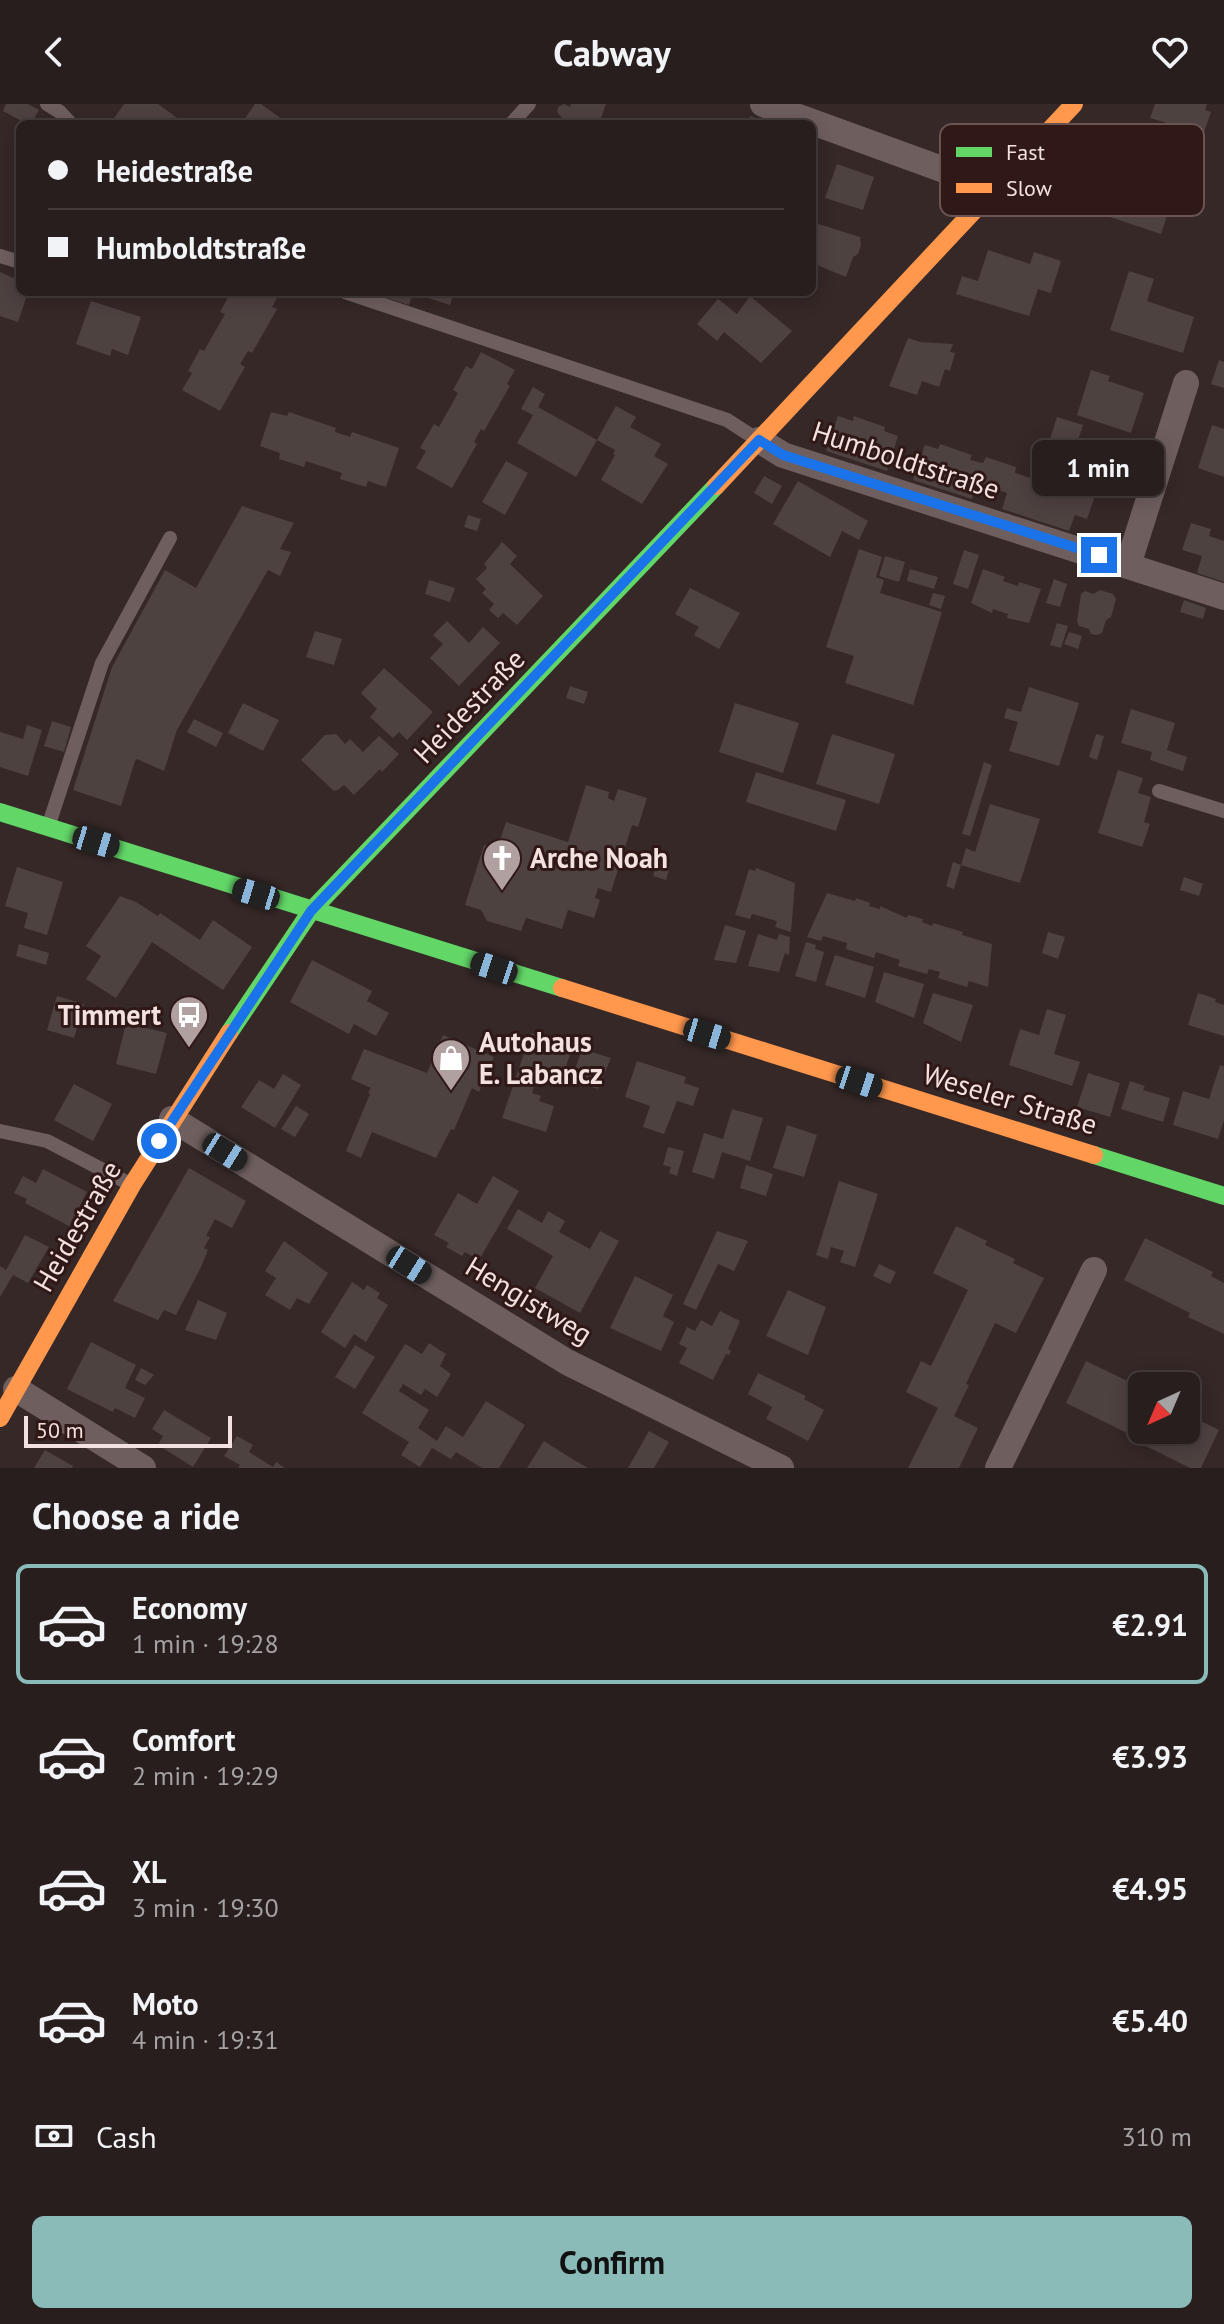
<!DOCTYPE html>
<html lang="en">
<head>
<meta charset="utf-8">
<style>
  body { margin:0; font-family:"PT Sans",sans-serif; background:#342b2a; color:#f1f3f6; height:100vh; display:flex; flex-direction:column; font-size:30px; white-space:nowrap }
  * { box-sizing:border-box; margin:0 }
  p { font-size:26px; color:#a5a2a4 }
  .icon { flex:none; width:44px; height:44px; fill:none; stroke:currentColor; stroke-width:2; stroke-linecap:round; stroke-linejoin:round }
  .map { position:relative; height:1364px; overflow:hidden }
  .details { display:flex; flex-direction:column; background:#281e1d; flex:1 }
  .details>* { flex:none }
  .banner { position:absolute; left:16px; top:16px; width:800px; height:176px; border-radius:12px; box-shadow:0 4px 20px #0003,0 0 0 2px #443c3b; display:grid; align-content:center; height:176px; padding:0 32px; background:#281e1d }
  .needle { width:52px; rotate:224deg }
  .buttons { position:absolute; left:1128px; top:1268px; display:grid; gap:16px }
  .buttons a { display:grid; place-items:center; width:72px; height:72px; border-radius:12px; background:#281e1d; box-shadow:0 4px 20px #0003,0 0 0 2px #443c3b; font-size:40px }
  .scale { position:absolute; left:24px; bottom:20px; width:208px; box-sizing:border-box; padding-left:8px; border:4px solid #f2e1df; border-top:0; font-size:22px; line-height:28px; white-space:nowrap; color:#f2e1df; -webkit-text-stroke:6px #301817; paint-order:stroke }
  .end { position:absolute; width:36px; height:36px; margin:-18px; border:10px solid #1a73e8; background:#fff; box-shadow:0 0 0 4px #fff }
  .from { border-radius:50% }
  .bubble { position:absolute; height:56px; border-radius:12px; background:#281e1d; box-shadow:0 4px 20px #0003,0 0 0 2px #443c3b; font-size:26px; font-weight:700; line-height:56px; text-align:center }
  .car { position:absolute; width:24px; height:48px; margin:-24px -12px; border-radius:10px; box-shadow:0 0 6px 2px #0007; background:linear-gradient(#222 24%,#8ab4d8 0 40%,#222 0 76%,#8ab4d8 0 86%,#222 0) }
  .banner b { display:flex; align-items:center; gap:28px; height:76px; font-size:30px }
  .banner b+b { border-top:2px solid #443c3b }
  .banner i { width:20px; height:20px; background:#f1f3f6 }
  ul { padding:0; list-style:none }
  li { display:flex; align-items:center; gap:24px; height:120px; margin:0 16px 12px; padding:0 16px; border:4px solid transparent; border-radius:12px }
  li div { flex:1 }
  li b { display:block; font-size:30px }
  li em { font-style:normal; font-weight:700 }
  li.active { border-color:#8bbbb9 }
  li>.icon { width:72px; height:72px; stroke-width:1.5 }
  h2 { padding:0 32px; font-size:36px; line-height:96px }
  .pay { display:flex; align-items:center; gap:20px; height:88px; padding:0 32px; font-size:30px }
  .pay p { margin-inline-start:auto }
  .action { display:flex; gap:16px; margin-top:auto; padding:16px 32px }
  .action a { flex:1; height:92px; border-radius:12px; background:#8bbbb9; color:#111; font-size:32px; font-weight:700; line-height:92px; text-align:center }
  header { display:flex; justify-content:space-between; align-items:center; height:104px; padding:0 32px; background:#281e1d; font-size:36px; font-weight:700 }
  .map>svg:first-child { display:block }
  .building { fill:#4e4241 }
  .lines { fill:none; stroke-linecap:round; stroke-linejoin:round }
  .lane { stroke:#6e5f5e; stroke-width:14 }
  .street { stroke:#6e5f5e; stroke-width:26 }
  .fast { stroke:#63d668; stroke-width:18 }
  .slow { stroke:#ff974d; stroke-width:18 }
  .route { stroke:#1a73e8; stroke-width:10 }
  .labels { text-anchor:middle; stroke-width:6; stroke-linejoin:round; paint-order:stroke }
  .street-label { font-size:28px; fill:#f2e1df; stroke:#301817 }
  .poi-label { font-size:28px; font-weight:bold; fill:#f2e1df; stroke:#301817; text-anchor:start }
  .key { fill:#301817; stroke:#6a5453; stroke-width:2 }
  .key-label { font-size:22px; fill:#f2e1df }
</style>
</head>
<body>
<header><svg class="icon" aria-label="back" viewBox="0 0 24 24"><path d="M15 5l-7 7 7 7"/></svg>Cabway<svg class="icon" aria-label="heart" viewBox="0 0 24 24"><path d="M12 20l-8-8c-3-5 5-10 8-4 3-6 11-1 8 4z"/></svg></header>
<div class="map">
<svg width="1224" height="1364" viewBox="0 0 1224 1364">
  <rect width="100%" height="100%" fill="#352827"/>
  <g class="building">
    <polygon points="6,0 28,0 39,6 31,20 27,20 3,7"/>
    <polygon points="124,0 158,0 180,16 177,20 110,20"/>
    <polygon points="255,0 261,0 286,18 241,20"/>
    <polygon points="564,0 570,3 571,0 606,0 599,20 560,20 562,14 557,8 558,3"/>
    <polygon points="1155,0 1207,0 1205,6 1211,8 1203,31 1186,25 1184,31 1165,25 1167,19 1150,14"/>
    <polygon points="750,12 773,20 748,20"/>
    <polygon points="1131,49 1182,66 1161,130 1110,113"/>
    <polygon points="837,60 874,73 863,106 825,94"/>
    <polygon points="812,118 860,133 861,141 858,150 853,153 846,173 812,159"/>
    <polygon points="988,146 1030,160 1034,148 1061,157 1051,189 1038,185 1029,212 956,190 962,172 978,177"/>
    <polygon points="1129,167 1154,175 1147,197 1194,213 1183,249 1110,226"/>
    <polygon points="0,168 20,177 20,188 28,188 18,218 0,212"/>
    <polygon points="231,188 280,188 272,203 277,205 252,249 248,247 240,260 245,263 220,307 182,286 192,269 188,267 200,245 204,247 225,210 220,208"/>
    <polygon points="386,188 454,188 450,201 413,189 409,201 384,193"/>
    <polygon points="750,192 792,227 761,259 724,228 717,237 697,220 718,195 737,210"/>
    <polygon points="91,197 141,213 128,251 112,245 110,252 76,240"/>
    <polygon points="908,234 920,238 953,240 950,248 955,249 950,267 945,265 939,283 922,277 917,291 889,282"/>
    <polygon points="481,248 515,266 507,280 510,282 484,327 481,325 474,338 477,340 452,384 416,364 426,347 420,344 434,320 439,323 458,289 453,286 466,262 472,265"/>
    <polygon points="1219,256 1224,258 1224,284 1211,280"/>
    <polygon points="1091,266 1110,272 1108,277 1144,289 1131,329 1077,311"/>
    <polygon points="533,283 545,290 538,303 597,336 576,373 517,339 533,311 521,305"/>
    <polygon points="616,302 636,313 630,323 661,340 654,352 668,360 642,400 601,376 615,351 613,350 615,346 597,336"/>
    <polygon points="271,308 287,312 289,308 336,324 335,328 350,333 352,328 399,344 386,383 368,377 366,383 340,375 342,369 306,357 304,363 279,355 280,349 260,342"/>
    <polygon points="838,312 853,317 854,312 885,323 884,327 898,332 887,367 826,347"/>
    <polygon points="1057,313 1083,321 1075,346 1049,338"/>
    <polygon points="1212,321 1224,325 1224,373 1198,364"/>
    <polygon points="940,340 972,351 970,356 983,359 986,353 1016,363 1015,369 1080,390 1082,385 1096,389 1087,415 1075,411 1069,427 1002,405 1007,389 993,384 978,379 972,395 913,376 925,341 938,345"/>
    <polygon points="506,357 528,369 505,411 482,398"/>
    <polygon points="764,372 782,382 772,400 754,389"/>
    <polygon points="798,377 868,417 859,436 842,427 830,453 773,420"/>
    <polygon points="242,402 294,419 280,445 291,448 280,472 268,466 177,626 164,667 137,655 135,657 121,702 73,686 112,563 165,466 196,484"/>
    <polygon points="468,411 481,415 477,427 464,423"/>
    <polygon points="1191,419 1211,425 1209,432 1224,437 1224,478 1197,469 1202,452 1182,446"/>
    <polygon points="502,438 517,452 510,460 543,492 517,521 503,509 498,514 489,506 494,500 482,489 486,485 476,475 487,464 484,460"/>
    <polygon points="859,445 882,453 876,473 884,476 880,489 942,508 913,601 845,579 854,552 826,543"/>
    <polygon points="964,446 979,451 968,485 953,480"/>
    <polygon points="885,452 905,458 899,478 879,472"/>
    <polygon points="910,465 938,473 934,485 907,477"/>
    <polygon points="983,465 1005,473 1003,477 1018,482 1019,478 1041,485 1029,519 1007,514 1008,510 993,505 992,509 971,499"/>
    <polygon points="1054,475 1067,480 1060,503 1046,499"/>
    <polygon points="429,476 455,484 450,498 425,490"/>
    <polygon points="690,484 740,509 719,545 694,531 699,523 675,510"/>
    <polygon points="1100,486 1113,490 1116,495 1111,513 1106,516 1102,529 1097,531 1091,530 1089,525 1079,522 1077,517 1081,490 1085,487 1093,490"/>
    <polygon points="933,489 945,492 941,505 929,501"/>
    <polygon points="1184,496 1206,504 1203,515 1180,508"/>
    <polygon points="447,517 469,539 483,523 500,539 459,582 430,554 443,540 433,531"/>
    <polygon points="1057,519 1068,522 1061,544 1050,541"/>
    <polygon points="315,527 342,535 334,561 306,553"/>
    <polygon points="1069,528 1082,532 1078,545 1064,540"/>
    <polygon points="384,564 433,608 407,636 399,628 393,634 370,613 377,605 361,589"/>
    <polygon points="570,582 588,588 584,600 566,594"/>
    <polygon points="1029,583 1079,599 1059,662 1009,647 1018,618 1004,614 1007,604 1021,608"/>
    <polygon points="243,599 279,616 263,647 228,629"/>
    <polygon points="735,599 799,619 783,669 719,648"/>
    <polygon points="1131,605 1175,619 1167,646 1187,653 1183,667 1150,656 1152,648 1121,639"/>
    <polygon points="194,615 223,629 216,643 187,628"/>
    <polygon points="52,617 71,623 64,648 44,642"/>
    <polygon points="27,621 42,626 28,672 0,663 0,628 23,635"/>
    <polygon points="336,630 345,640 350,635 363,648 379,632 399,650 382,668 380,665 354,691 344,681 338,686 334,687 301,656 325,631"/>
    <polygon points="832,630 895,650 879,700 816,680"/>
    <polygon points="1096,630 1104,632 1097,656 1089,653"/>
    <polygon points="984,658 992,661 970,732 962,730"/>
    <polygon points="1118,666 1143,674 1138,689 1151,693 1144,718 1150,720 1142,743 1098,729"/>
    <polygon points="756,668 846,696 836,727 746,698"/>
    <polygon points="586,681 609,688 608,694 614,697 618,685 647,694 638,723 632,721 611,788 598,784 595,794 600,796 594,814 568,806 562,825 526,814 521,827 487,817 481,806 465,801 484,741 497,745 506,718 568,738"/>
    <polygon points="990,700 1040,715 1020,779 961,761 954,785 946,782 953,758 961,761 966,744 975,748"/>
    <polygon points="657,759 670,763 666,776 653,772"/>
    <polygon points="17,763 63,778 47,831 24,824 28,809 5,802"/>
    <polygon points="756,764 795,779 791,828 775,823 777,817 752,810 750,815 735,811 749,765 755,767"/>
    <polygon points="1184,773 1203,780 1199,792 1180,786"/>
    <polygon points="827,789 855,797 856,794 870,799 869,802 880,805 880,802 907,814 908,811 923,815 922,818 932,822 933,819 963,828 962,831 992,840 988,883 969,877 967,883 938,874 940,868 929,865 927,870 898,862 900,856 876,848 874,854 846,845 847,839 823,832 821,837 807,833"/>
    <polygon points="120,792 136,798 158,812 160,809 200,836 213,816 252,843 223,886 152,838 116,894 86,875 101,852 86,842"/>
    <polygon points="725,821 746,827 736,859 714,856"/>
    <polygon points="1048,828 1065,833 1058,855 1042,849"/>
    <polygon points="758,830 777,836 779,830 790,833 789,851 785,849 779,868 748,862"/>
    <polygon points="806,838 816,841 815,845 824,848 816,878 795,872"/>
    <polygon points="19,840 49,849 46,861 16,852"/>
    <polygon points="835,851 874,863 865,894 825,881"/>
    <polygon points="312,856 372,887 367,897 389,909 376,932 354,920 349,930 290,898"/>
    <polygon points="884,868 924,880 914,914 875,898"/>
    <polygon points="933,889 973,901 961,938 923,919"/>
    <polygon points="1198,889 1216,895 1215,898 1224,901 1224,932 1188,921"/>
    <polygon points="57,892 84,900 74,934 47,926"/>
    <polygon points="1047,905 1066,911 1054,950 1080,958 1072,982 1009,961 1020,925 1039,931"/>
    <polygon points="126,919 167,929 156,970 116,960"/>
    <polygon points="531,929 573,942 562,974 539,966 532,989 541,992 539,997 554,1002 546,1028 502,1014"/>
    <polygon points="443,931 494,953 479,988 472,984 454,1026 451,1025 436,1054 372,1028 361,1054 346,1047 370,990 368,989 371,984 351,975 364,945 427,969"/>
    <polygon points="582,945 611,954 598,985 571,977"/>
    <polygon points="637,957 686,973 684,979 699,984 693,1002 677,997 664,1030 643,1023 650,1002 625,993"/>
    <polygon points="1220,961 1224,962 1224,1016 1218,1035 1173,1021 1183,987 1209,995"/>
    <polygon points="1088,969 1120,979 1110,1013 1077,1003"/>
    <polygon points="283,970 301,981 275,1024 241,1003 259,976 274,985"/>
    <polygon points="1130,977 1145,982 1143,986 1170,994 1163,1018 1121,1005"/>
    <polygon points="74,980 112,1000 93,1037 54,1016"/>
    <polygon points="296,1002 309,1010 295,1033 281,1025"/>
    <polygon points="732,1005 763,1014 750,1057 722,1048 714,1075 692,1068 704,1029 723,1035"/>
    <polygon points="787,1021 817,1031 804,1073 773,1064"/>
    <polygon points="668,1043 684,1047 677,1072 669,1069 671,1063 663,1061"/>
    <polygon points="746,1061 773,1070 766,1092 740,1084"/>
    <polygon points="189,1064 246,1097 232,1124 215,1115 206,1132 210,1133 204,1144 208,1146 201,1163 176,1211 164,1206 158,1216 113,1197"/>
    <polygon points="43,1065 87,1088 69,1122 25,1099 27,1095 14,1089 23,1072 36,1079"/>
    <polygon points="493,1072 519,1087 479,1156 465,1148 462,1152 446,1143 449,1139 434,1131 458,1089 477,1100"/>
    <polygon points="839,1077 878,1090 855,1163 840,1158 844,1147 831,1143 828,1155 816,1151"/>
    <polygon points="518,1105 542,1119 548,1107 565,1117 559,1128 590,1145 600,1127 619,1137 580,1209 535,1184 553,1152 507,1125"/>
    <polygon points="956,1122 987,1137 985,1141 1015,1155 1013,1159 1044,1174 1016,1229 995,1219 966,1280 969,1281 954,1312 978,1324 959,1364 908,1364 938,1304 906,1288 921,1257 931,1262 968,1186 933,1169"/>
    <polygon points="717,1127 748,1137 734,1167 718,1160 696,1206 683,1200"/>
    <polygon points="25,1131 49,1143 28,1179 13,1171 0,1193 0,1162 6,1166"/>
    <polygon points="1145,1134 1213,1168 1211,1172 1224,1179 1224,1230 1188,1213 1190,1209 1124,1176"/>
    <polygon points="284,1137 328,1169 309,1200 297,1194 290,1206 265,1191 276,1174 265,1167"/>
    <polygon points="879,1160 896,1168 890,1180 873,1172"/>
    <polygon points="635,1172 673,1191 663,1212 674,1218 661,1247 610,1224"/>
    <polygon points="352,1178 364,1186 367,1181 380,1189 377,1194 388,1201 366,1238 354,1230 345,1244 321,1228"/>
    <polygon points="788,1186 826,1203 808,1251 766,1232"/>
    <polygon points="198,1196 227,1209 216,1236 185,1226"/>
    <polygon points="720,1207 740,1217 728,1245 731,1247 729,1251 726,1250 713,1276 679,1259 687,1244 679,1240 687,1223 695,1227 701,1216 712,1222"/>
    <polygon points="91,1238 136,1261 125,1284 145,1294 135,1314 115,1304 113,1308 67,1285"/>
    <polygon points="429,1239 446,1250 440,1262 451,1270 437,1293 425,1285 421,1291 403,1280 399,1287 429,1306 418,1324 437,1337 446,1322 463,1333 486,1297 525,1321 499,1364 482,1364 456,1348 451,1355 432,1344 420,1363 401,1351 409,1338 362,1309 405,1240 422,1250"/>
    <polygon points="355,1241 375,1253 355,1285 335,1273"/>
    <polygon points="1086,1257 1142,1284 1142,1326 1186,1326 1186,1310 1219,1326 1201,1364 1190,1364 1132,1335 1133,1332 1066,1299"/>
    <polygon points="141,1264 154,1271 145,1281 135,1276"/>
    <polygon points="758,1269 806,1292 804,1295 824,1306 808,1337 766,1315 772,1303 748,1290"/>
    <polygon points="164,1306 211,1334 193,1363 158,1341 163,1332 152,1325"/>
    <polygon points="649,1327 669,1338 654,1364 628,1364"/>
    <polygon points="237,1332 253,1341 249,1348 273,1363 276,1358 285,1364 238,1364 240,1361 224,1352"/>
    <polygon points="544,1337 574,1356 588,1364 527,1364"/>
    <polygon points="45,1346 73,1362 72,1364 34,1364"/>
  </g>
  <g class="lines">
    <g class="lane">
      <polyline points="47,0 60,8 71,20"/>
      <polyline points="511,20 529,0"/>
      <polyline points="0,152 20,158"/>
      <polyline points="345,188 727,316 758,336"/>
      <polyline points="1159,687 1224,707"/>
      <polyline points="48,723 102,559 170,434"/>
      <polyline points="0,1027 47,1037 132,1081"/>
    </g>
    <g class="street">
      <polyline points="763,0 958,71 987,92"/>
      <polyline points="759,336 783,351 1224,493"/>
      <polyline points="1128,461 1186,279"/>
      <polyline points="172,1015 567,1258 781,1364"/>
      <polyline points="16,1285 143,1364"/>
      <polyline points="998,1364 1094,1166"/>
    </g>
    <g class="fast">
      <polyline points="0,708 562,884"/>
      <polyline points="229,929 311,807 716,382"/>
      <polyline points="1094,1051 1224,1092"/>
    </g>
    <g class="slow">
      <polyline points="716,382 1074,0"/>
      <polyline points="562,884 1094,1051"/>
      <polyline points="0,1314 132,1081 229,929"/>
    </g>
  </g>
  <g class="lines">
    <polyline class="route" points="159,1037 311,807 759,336 783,351 1099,451"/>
  </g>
  <defs>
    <g id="church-pin" transform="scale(2)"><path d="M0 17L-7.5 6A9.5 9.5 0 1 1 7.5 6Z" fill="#b0a09f" stroke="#301817"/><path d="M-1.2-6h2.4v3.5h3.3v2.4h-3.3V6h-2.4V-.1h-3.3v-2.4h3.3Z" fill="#fff"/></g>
    <g id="bus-pin" transform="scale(2)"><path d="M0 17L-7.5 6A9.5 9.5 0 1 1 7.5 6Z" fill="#b0a09f" stroke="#301817"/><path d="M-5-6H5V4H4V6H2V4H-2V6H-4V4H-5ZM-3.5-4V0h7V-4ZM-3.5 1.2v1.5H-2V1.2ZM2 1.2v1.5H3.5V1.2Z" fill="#fff"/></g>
    <g id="shop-pin" transform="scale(2)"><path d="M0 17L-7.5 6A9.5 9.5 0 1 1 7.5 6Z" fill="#b0a09f" stroke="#301817"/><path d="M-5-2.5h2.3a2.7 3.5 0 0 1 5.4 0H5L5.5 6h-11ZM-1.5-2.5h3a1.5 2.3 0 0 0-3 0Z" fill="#fff"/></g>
  </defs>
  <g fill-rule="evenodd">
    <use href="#church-pin" x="502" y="754"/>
    <use href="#bus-pin" x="189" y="911"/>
    <use href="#shop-pin" x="451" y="954"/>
  </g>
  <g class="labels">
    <g class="street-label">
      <text transform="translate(906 356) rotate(18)" y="10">Humboldtstraße</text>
      <text transform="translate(469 602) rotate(-46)" y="10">Heidestraße</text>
      <text transform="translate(1010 995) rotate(17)" y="10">Weseler Straße</text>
      <text transform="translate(77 1122) rotate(-60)" y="10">Heidestraße</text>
      <text transform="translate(529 1196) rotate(31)" y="10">Hengistweg</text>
    </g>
    <g class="poi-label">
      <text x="530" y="764">Arche Noah</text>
      <text x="161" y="921" text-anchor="end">Timmert</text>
      <text x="479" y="948">Autohaus<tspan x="479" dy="32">E. Labancz</tspan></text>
    </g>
  </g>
  <rect x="940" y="20" width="264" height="92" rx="12" class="key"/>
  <rect x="956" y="43" width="36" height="10" fill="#63d668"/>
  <rect x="956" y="79" width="36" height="10" fill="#ff974d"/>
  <g class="key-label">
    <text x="1006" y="56">Fast</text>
    <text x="1006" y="92">Slow</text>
  </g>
</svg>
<div class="buttons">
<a><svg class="needle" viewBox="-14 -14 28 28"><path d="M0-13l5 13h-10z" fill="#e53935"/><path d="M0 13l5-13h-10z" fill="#a5a2a4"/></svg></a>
</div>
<div class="scale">50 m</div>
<i class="end from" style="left:159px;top:1037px"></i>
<i class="end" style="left:1099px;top:451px"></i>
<div class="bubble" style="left:1032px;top:336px;width:132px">1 min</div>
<i class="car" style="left:96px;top:738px;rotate:107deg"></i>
<i class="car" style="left:256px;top:790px;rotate:287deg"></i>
<i class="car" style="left:494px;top:864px;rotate:288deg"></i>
<i class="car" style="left:707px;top:930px;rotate:107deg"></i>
<i class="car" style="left:859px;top:978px;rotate:108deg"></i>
<i class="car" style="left:225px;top:1048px;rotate:122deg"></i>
<i class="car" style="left:409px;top:1161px;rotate:122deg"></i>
<div class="banner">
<b><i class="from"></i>Heidestraße</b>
<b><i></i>Humboldtstraße</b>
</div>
</div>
<section class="details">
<h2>Choose a ride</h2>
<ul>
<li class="active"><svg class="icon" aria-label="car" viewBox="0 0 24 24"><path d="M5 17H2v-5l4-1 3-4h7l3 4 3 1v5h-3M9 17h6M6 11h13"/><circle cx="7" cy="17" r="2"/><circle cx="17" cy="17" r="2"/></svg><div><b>Economy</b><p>1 min · 19:28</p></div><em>€2.91</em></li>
<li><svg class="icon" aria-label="car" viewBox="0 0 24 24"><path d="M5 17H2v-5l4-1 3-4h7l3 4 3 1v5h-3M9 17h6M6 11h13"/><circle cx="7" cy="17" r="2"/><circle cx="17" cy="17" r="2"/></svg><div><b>Comfort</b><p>2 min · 19:29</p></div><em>€3.93</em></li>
<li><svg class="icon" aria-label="car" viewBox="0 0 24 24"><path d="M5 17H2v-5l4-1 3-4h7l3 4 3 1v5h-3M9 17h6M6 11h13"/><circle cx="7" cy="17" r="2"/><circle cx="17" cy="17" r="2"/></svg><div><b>XL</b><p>3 min · 19:30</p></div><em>€4.95</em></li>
<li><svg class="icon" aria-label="car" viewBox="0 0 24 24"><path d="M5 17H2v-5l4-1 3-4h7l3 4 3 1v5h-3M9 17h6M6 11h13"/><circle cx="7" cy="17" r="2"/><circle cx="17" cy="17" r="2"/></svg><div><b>Moto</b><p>4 min · 19:31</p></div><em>€5.40</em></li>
</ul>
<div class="pay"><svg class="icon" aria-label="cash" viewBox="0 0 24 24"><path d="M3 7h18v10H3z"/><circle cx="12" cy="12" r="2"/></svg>Cash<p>310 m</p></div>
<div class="action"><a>Confirm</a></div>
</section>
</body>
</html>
